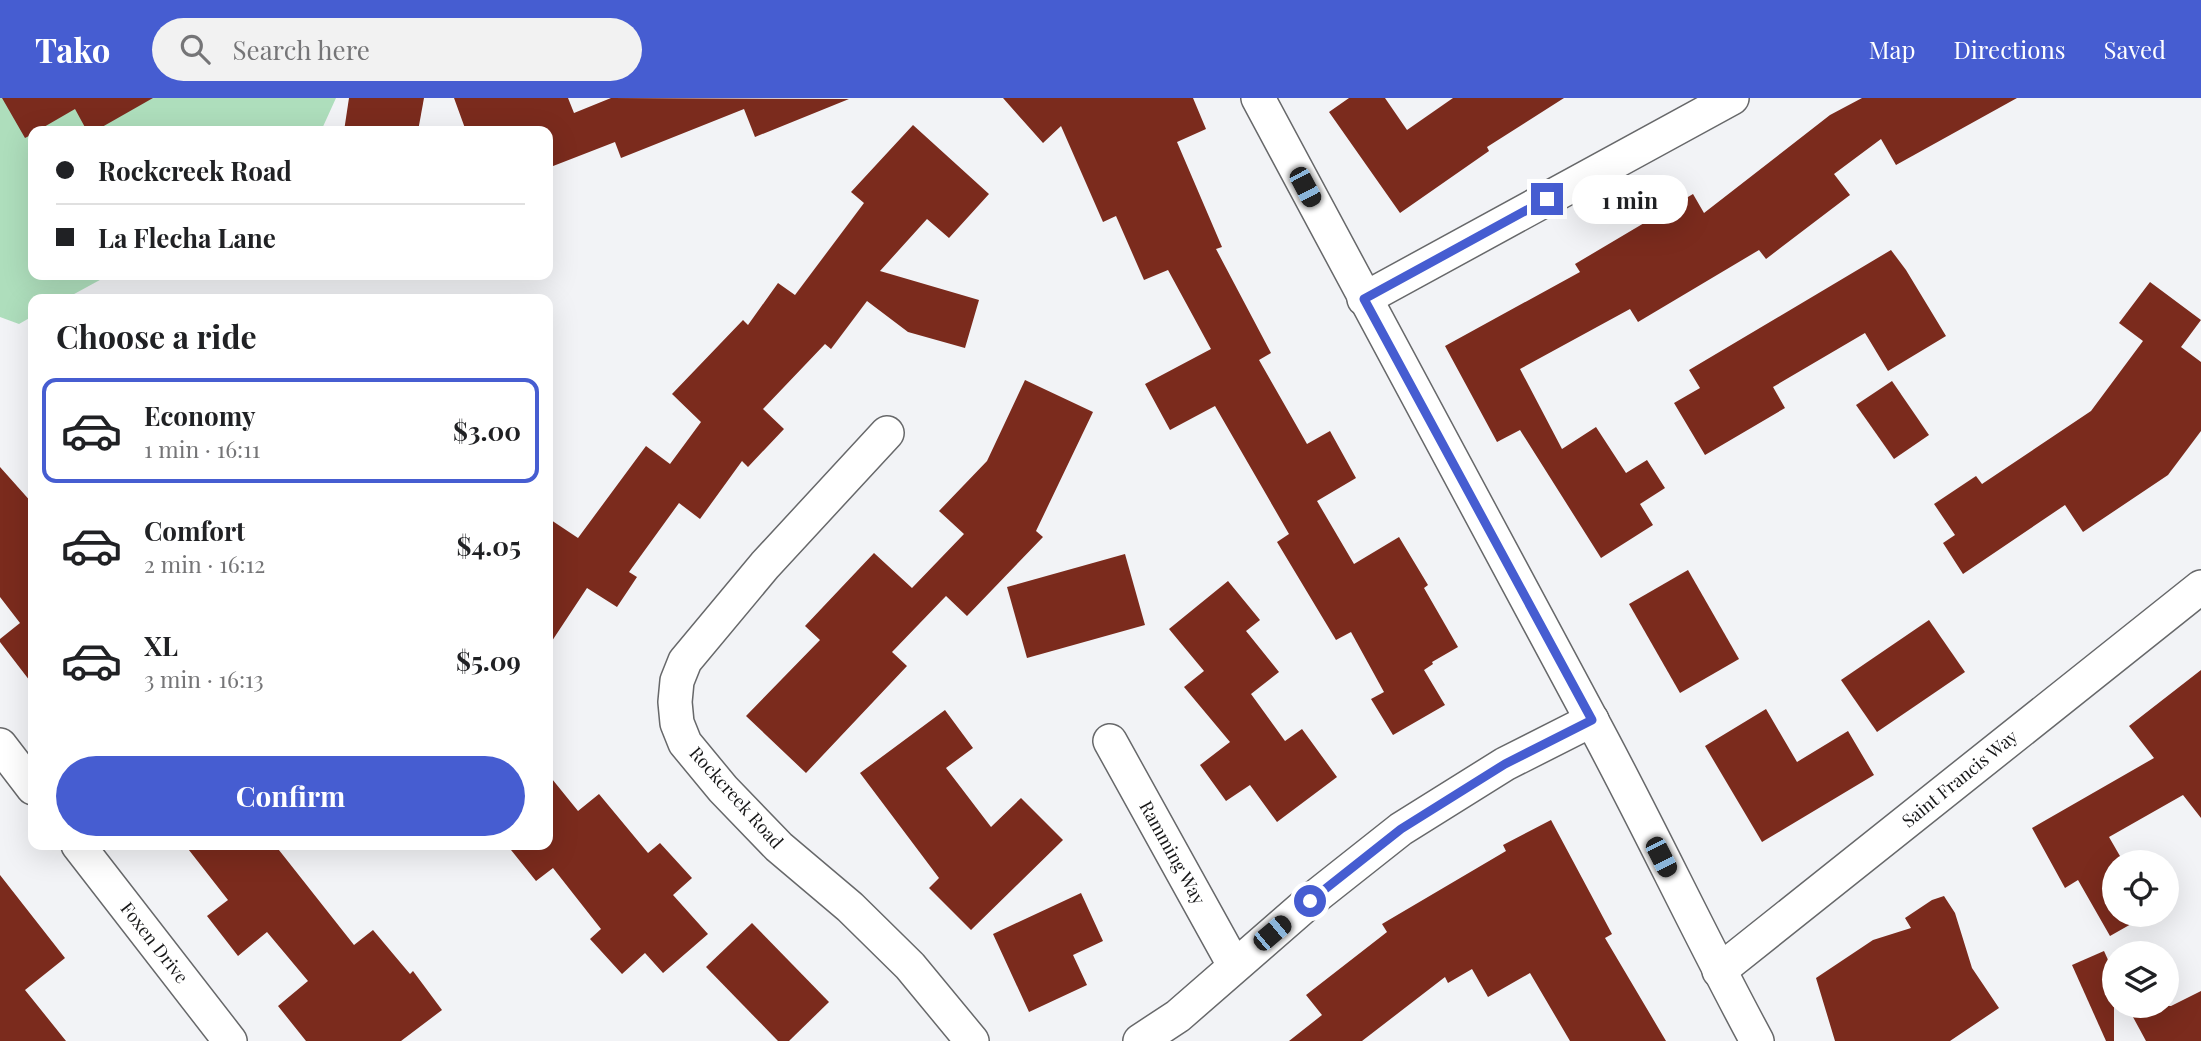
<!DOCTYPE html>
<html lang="en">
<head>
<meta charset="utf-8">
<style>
  body { margin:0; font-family:"Playfair Display",serif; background:#f2f2f2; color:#202124; height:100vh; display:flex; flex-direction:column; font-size:26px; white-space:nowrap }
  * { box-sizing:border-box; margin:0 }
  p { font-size:23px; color:#757577 }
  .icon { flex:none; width:38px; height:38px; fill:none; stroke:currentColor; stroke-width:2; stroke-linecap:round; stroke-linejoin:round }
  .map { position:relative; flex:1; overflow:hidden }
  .side { position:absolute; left:28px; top:196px; width:525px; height:556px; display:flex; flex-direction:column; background:#fff; border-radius:14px; box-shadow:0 7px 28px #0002 }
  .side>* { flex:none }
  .hud { position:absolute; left:28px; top:28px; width:525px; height:154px; border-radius:14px; box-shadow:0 7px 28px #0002; display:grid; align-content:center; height:154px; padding:0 28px; background:#fff }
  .buttons { position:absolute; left:2102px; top:752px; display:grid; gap:14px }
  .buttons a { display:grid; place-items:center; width:77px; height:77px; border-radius:50%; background:#fff; box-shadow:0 7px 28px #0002; font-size:35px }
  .end { position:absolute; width:32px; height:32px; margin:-16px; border:9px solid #465dd1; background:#fff; box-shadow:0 0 0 4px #fff }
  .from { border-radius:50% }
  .bubble { position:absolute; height:49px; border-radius:24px; background:#fff; box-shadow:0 7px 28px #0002; font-size:23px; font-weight:700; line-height:49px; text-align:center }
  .car { position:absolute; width:21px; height:42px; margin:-21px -10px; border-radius:9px; box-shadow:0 0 5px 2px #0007; background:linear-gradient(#222 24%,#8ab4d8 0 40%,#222 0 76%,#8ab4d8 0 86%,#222 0) }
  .hud b { display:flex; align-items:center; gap:24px; height:66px; font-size:26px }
  .hud b+b { border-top:2px solid #e0e0e0 }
  .hud i { width:18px; height:18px; background:#202124 }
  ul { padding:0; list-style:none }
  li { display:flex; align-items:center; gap:21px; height:105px; margin:0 14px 10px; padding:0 14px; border:4px solid transparent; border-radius:14px }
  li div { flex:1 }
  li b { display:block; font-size:26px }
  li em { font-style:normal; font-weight:700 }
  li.on { border-color:#465dd1 }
  li>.icon { width:63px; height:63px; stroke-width:1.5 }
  h2 { padding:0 28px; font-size:32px; line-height:84px }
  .cta { display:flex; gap:14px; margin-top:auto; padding:14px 28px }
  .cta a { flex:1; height:80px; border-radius:42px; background:#465dd1; color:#fff; font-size:28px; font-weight:700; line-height:80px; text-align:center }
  header { display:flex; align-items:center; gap:42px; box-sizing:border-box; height:98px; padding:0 35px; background:#465dd1; color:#fff }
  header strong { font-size:33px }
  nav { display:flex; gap:38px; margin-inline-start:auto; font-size:24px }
  .search { width:490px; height:63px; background:#f2f2f2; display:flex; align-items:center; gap:18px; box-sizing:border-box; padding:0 24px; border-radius:38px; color:#757577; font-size:26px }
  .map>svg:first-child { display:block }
  .green { fill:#aedebc }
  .building { fill:#7b2b1d }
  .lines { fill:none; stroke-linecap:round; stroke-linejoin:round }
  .street-casing { stroke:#67686a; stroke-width:36 }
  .street { stroke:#fff; stroke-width:33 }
  .route { stroke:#465dd1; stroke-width:9 }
  .labels { text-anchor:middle; stroke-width:7; stroke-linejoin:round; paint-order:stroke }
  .street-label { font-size:18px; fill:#171718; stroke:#fff }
</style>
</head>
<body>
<header>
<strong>Tako</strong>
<div class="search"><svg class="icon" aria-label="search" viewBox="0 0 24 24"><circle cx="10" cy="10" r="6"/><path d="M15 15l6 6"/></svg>Search here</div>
<nav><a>Map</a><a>Directions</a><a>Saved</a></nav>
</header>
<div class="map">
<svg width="2201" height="943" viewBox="0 0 2201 943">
  <rect width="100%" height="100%" fill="#f2f3f6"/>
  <polygon class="green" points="0,0 336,0 321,33 33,33 33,177 109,177 65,201 33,201 33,218 19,226 0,219"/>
  <g class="building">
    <polygon points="2,0 153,0 95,33 87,33 75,11 37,33 33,33 33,36 25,40"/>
    <polygon points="349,0 424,0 418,33 344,33"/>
    <polygon points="454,0 568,0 574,15 611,0 849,1 755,39 744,11 621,60 615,44 548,70 548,33 466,33"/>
    <polygon points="1003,0 1193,0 1206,31 1177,44 1222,149 1216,151 1271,255 1259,262 1307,346 1330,333 1356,380 1317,403 1354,466 1399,439 1428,487 1424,490 1458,549 1432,564 1433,566 1424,572 1445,607 1393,637 1371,601 1384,594 1351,534 1336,542 1277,444 1289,436 1215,308 1170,332 1145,286 1211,251 1168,172 1144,182 1116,118 1103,124 1061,28 1043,45"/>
    <polygon points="1349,0 1385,0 1407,32 1453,0 1564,0 1487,49 1489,53 1400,115 1329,14"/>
    <polygon points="1862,0 2017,0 1896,67 1881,41 1834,76 1850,97 1766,161 1759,152 1638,224 1630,211 1520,271 1562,351 1596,329 1626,375 1647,362 1665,390 1640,406 1653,427 1601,460 1520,332 1497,344 1445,248 1580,174 1575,166 1693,96 1704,115 1830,17"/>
    <polygon points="913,27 989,96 949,140 927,121 880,173 979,202 965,250 908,234 867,203 831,251 825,246 763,311 784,331 748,369 742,363 700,421 679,405 629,474 637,479 617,509 587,490 548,549 548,420 578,440 646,348 670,366 701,324 672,296 743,222 748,227 778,185 795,197 864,105 851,94"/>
    <polygon points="1891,152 1906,172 1946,238 1888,273 1865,235 1773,289 1785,310 1705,357 1674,305 1700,290 1689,272"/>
    <polygon points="2150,184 2201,222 2181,249 2201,264 2201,333 2168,377 2083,434 2065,407 1963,476 1943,445 1955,437 1934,406 1976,378 1982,386 2091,313 2143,243 2119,225"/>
    <polygon points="1025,282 1093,314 1036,433 1043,439 967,518 946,498 892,554 907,568 806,675 746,618 820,542 805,528 874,455 912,490 964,436 939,413 987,363"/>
    <polygon points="1892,283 1929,337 1894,361 1856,307"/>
    <polygon points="0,369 33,406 33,587 0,544 0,541 20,525 0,499"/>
    <polygon points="1125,456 1145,527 1027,560 1007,489"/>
    <polygon points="1688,472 1739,561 1680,595 1629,506"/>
    <polygon points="1228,483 1260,522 1246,533 1279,574 1251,596 1285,643 1302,631 1337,679 1277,724 1250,687 1226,703 1200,667 1230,644 1184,589 1204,573 1169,531"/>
    <polygon points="1929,522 1965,574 1877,634 1841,582"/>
    <polygon points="2201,572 2201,720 2183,697 2109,739 2124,765 2114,765 2114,817 2147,817 2110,838 2078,782 2065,790 2032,730 2154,660 2129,628"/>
    <polygon points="1766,611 1797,664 1848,633 1874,677 1762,744 1705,648"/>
    <polygon points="945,612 973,650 946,670 991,729 1021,700 1063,742 971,832 929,790 939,780 860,675"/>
    <polygon points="548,676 578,713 599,696 648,755 660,745 692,780 673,797 708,836 663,875 645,855 622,876 590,841 601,831 553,770 536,783 507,747 548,747"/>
    <polygon points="1551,722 1612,836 1605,840 1666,943 1570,943 1530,875 1488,899 1472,871 1448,885 1445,879 1362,943 1289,943 1322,917 1306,897 1387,834 1382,826 1506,753 1503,747"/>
    <polygon points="185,747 275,747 354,847 373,832 410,876 413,873 442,912 401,943 306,943 278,908 308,883 267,834 238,858 207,818 228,802"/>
    <polygon points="0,777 65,860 25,892 66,943 0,943"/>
    <polygon points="1081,795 1103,843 1073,857 1087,887 1029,914 993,836"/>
    <polygon points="1944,798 1955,815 1972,870 1999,910 1950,943 1835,943 1816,880 1873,842 1911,830 1905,820 1932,802"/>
    <polygon points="752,825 829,904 789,943 778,943 706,869"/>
    <polygon points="2104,853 2114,875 2114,943 2106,943 2072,867"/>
    <polygon points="2201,893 2201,943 2146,943 2127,908 2171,908"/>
  </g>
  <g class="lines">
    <g class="street-casing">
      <g id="street">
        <path d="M1258 0C1367 207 1480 412 1590 619 1648 726 1699 836 1757 943"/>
        <polyline points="1364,201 1732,0"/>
        <polyline points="887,335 765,467 685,563 677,583 675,604 677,625 685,645 723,691 779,749 850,809 910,868 972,943"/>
        <polyline points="1110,643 1234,867"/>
        <polyline points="0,647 33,690"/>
        <polyline points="78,747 230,943"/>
        <polyline points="1719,873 2201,489"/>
        <polyline points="1140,943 1178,918 1310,803 1401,731 1505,666 1592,622"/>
      </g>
    </g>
    <use href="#street" class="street"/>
  </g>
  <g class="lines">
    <polyline class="route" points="1310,803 1401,731 1505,666 1592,622 1364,201 1547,101"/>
  </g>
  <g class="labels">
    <g class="street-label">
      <text transform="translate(1960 681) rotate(-39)" y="6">Saint Francis Way</text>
      <text transform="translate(736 700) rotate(48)" y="6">Rockcreek Road</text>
      <text transform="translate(1172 755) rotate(61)" y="6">Ramming Way</text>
      <text transform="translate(154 845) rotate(52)" y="6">Foxen Drive</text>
    </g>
  </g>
</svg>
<div class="buttons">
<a><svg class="icon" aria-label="locate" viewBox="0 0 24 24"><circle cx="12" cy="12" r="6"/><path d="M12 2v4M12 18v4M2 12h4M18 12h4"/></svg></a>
<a><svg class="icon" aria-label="layers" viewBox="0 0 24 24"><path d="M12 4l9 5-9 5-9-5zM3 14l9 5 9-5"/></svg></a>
</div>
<i class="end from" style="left:1310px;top:803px"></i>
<i class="end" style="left:1547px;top:101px"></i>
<div class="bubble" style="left:1572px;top:77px;width:116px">1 min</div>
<i class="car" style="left:1305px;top:89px;rotate:152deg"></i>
<i class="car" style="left:1661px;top:759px;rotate:153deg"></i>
<i class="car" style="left:1272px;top:835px;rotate:50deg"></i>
<div class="hud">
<b><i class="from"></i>Rockcreek Road</b>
<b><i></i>La Flecha Lane</b>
</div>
<section class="side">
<h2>Choose a ride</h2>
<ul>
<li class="on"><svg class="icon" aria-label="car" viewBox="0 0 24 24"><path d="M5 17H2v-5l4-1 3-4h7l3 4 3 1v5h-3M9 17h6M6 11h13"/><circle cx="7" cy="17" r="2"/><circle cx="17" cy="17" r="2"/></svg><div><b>Economy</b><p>1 min · 16:11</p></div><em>$3.00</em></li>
<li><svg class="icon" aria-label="car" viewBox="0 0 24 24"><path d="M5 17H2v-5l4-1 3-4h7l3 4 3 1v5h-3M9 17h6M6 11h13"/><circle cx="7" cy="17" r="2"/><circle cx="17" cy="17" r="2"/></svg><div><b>Comfort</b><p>2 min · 16:12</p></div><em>$4.05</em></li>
<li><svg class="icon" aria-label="car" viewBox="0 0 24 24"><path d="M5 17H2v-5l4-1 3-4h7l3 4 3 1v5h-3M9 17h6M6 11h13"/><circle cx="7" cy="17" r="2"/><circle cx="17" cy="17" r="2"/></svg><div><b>XL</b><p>3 min · 16:13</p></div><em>$5.09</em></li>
</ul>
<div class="cta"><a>Confirm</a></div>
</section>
</div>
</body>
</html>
